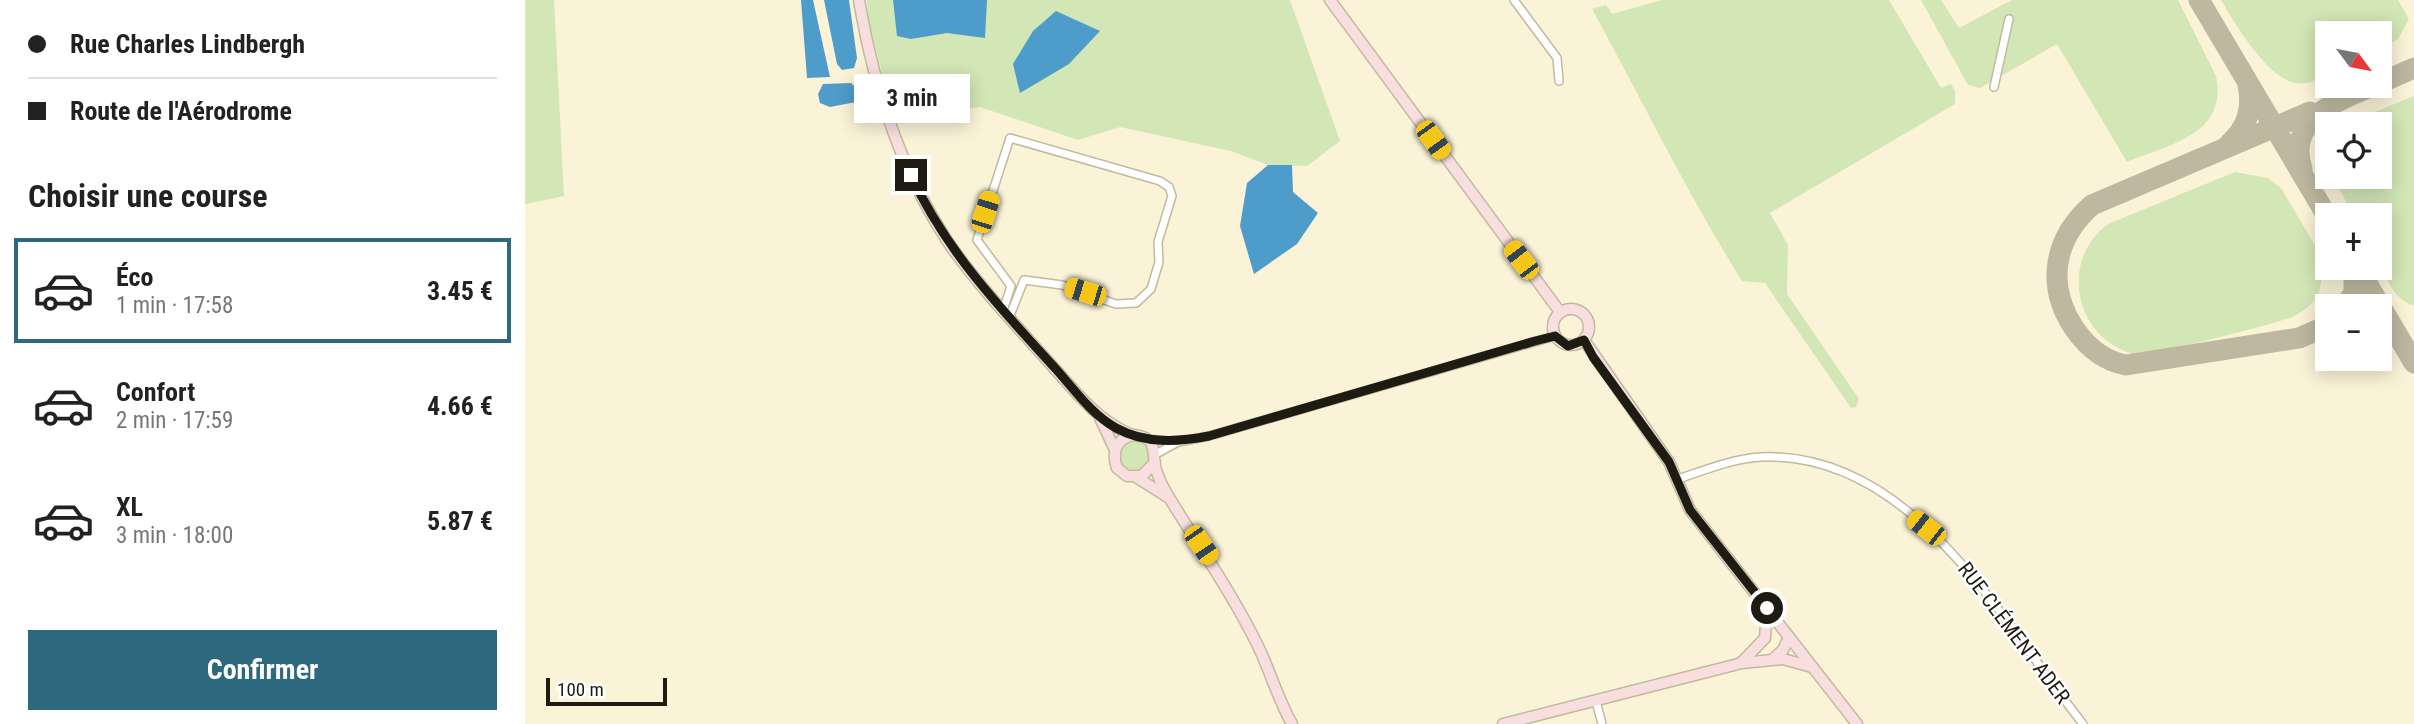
<!DOCTYPE html>
<html lang="fr">
<head>
<meta charset="utf-8">
<style>
  body { margin:0; font-family:"Roboto Condensed",sans-serif; background:#f6f6f6; color:#222; height:100vh; display:flex; flex-direction:column; font-size:26px; white-space:nowrap }
  * { box-sizing:border-box; margin:0 }
  p { font-size:23px; color:#767676 }
  .icon { flex:none; width:38px; height:38px; fill:none; stroke:currentColor; stroke-width:2; stroke-linecap:round; stroke-linejoin:round }
  .map { position:relative; flex:1; overflow:hidden }
  .panel { display:flex; flex-direction:column; background:#fff; width:525px }
  .panel>* { flex:none }
  .top-card { display:grid; align-content:center; height:154px; padding:0 28px; background:#fff }
  .needle { width:46px; rotate:122deg }
  .controls { position:absolute; left:1790px; top:21px; display:grid; gap:14px }
  .controls a { display:grid; place-items:center; width:77px; height:77px; border-radius:0px; background:#fff; box-shadow:0 4px 18px #0003; font-size:35px }
  .scale { position:absolute; left:21px; bottom:18px; width:121px; box-sizing:border-box; padding-left:7px; border:4px solid #1e1c12; border-top:0; font-size:19px; line-height:24px; white-space:nowrap; color:#1e1c12; -webkit-text-stroke:5px #fff; paint-order:stroke }
  .end { position:absolute; width:32px; height:32px; margin:-16px; border:9px solid #1e1c12; background:#fff; box-shadow:0 0 0 4px #fff }
  .from { border-radius:50% }
  .bubble { position:absolute; height:49px; border-radius:0px; background:#fff; box-shadow:0 4px 18px #0003; font-size:23px; font-weight:700; line-height:49px; text-align:center }
  .car { position:absolute; width:21px; height:42px; margin:-21px -10px; border-radius:9px; box-shadow:0 0 5px 2px #0007; background:linear-gradient(#f5c518 24%,#345 0 40%,#f5c518 0 76%,#345 0 86%,#f5c518 0) }
  .top-card b { display:flex; align-items:center; gap:24px; height:66px; font-size:26px }
  .top-card b+b { border-top:2px solid #e0e0e0 }
  .top-card i { width:18px; height:18px; background:#222 }
  ul { padding:0; list-style:none }
  li { display:flex; align-items:center; gap:21px; height:105px; margin:0 14px 10px; padding:0 14px; border:4px solid transparent; border-radius:0px }
  li div { flex:1 }
  li b { display:block; font-size:26px }
  li em { font-style:normal; font-weight:700 }
  li.current { border-color:#2c697f }
  li>.icon { width:63px; height:63px; stroke-width:1.5 }
  h2 { padding:0 28px; font-size:32px; line-height:84px }
  .button { display:flex; gap:14px; margin-top:auto; padding:14px 28px }
  .button a { flex:1; height:80px; border-radius:0px; background:#2c697f; color:#fff; font-size:28px; font-weight:700; line-height:80px; text-align:center }
  main { display:flex; flex:1; min-height:0 }
  .map>svg:first-child { display:block }
  .green { fill:#d3e6b6 }
  .water { fill:#4e9cca }
  .lines { fill:none; stroke-linecap:round; stroke-linejoin:round }
  .taxiway { stroke:#beb8a1; stroke-width:21 }
  .street-casing { stroke:#c1ba9f; stroke-width:10 }
  .secondary-casing { stroke:#c1ba9f; stroke-width:13 }
  .street { stroke:#fff; stroke-width:7 }
  .secondary { stroke:#f8dedf; stroke-width:10 }
  .route { stroke:#1e1c12; stroke-width:9 }
  .labels { text-anchor:middle; stroke-width:5; stroke-linejoin:round; paint-order:stroke }
  .street-label { font-size:21px; fill:#1e1c12; stroke:#fff }
</style>
</head>
<body>
<main>
<section class="panel">
<div class="top-card">
<b><i class="from"></i>Rue Charles Lindbergh</b>
<b><i></i>Route de l'Aérodrome</b>
</div>
<h2>Choisir une course</h2>
<ul>
<li class="current"><svg class="icon" aria-label="car" viewBox="0 0 24 24"><path d="M5 17H2v-5l4-1 3-4h7l3 4 3 1v5h-3M9 17h6M6 11h13"/><circle cx="7" cy="17" r="2"/><circle cx="17" cy="17" r="2"/></svg><div><b>Éco</b><p>1 min · 17:58</p></div><em>3.45 €</em></li>
<li><svg class="icon" aria-label="car" viewBox="0 0 24 24"><path d="M5 17H2v-5l4-1 3-4h7l3 4 3 1v5h-3M9 17h6M6 11h13"/><circle cx="7" cy="17" r="2"/><circle cx="17" cy="17" r="2"/></svg><div><b>Confort</b><p>2 min · 17:59</p></div><em>4.66 €</em></li>
<li><svg class="icon" aria-label="car" viewBox="0 0 24 24"><path d="M5 17H2v-5l4-1 3-4h7l3 4 3 1v5h-3M9 17h6M6 11h13"/><circle cx="7" cy="17" r="2"/><circle cx="17" cy="17" r="2"/></svg><div><b>XL</b><p>3 min · 18:00</p></div><em>5.87 €</em></li>
</ul>
<div class="button"><a>Confirmer</a></div>
</section>
<div class="map">
<svg width="1889" height="724" viewBox="0 0 1889 724">
  <rect width="100%" height="100%" fill="#faf3d7"/>
  <g class="green">
    <polygon points="0,0 29,0 39,196 0,204"/>
    <polygon points="342,0 765,0 815,141 782,166 743,165 706,151 595,127 553,140 455,107 369,117 343,21"/>
    <path d="M1137 0H1364L1416 88 1426 84 1430 91V104L1245 213 1263 245 1262 294 1334 399 1331 407 1326 408 1240 283 1217 281C1162 193 1117 100 1067 9L1081 5 1087 14Z"/>
    <path d="M1396 0H1416L1434 28 1487 0H1653L1691 76C1703 135 1644 144 1602 162L1532 44 1455 88 1443 85Z"/>
    <path d="M1696 0H1873L1884 19 1873 39 1855 50V33H1802V76C1792 80 1782 85 1771 83 1743 79 1710 24 1696 0Z"/>
    <path d="M1889 96V306C1853 293 1855 246 1855 215H1828L1808 177H1855V124H1820Z"/>
    <path d="M1710 172 1743 178 1756 188 1795 254 1798 272 1793 298C1785 305 1777 313 1767 317 1753 323 1620 357 1612 355 1551 341 1532 262 1583 224Z"/>
    <circle cx="609" cy="456" r="15"/>
  </g>
  <g class="water">
    <polygon points="276,0 288,0 305,77 282,78"/>
    <polygon points="299,0 324,0 332,58 329,68 317,70 312,64"/>
    <polygon points="368,0 462,0 460,38 422,33 386,39 372,36"/>
    <polygon points="531,11 575,31 544,64 495,93 488,64 508,31"/>
    <polygon points="326,83 332,89 331,102 305,107 295,103 293,94 298,84"/>
    <polygon points="743,165 767,165 768,192 793,213 772,244 729,274 715,226 722,183"/>
  </g>
  <g class="lines">
    <g class="taxiway">
      <polyline points="1674,0 1802,216"/>
      <polyline points="1855,83 1889,68"/>
      <path d="M1785 112 1567 205C1528 239 1521 286 1549 328 1562 347 1579 361 1601 365L1774 338 1802 326"/>
      <path d="M1704 144C1722 128 1728 109 1723 85"/>
      <path d="M1777 169C1761 119 1812 101 1848 86"/>
      <polyline points="1833,268 1889,363"/>
      <polyline points="1821,306 1829,292 1829,268"/>
    </g>
    <g class="street-casing">
      <g id="street">
        <polyline points="989,0 1032,58 1034,81"/>
        <polyline points="1469,87 1484,19"/>
        <polyline points="478,311 486,286 452,240 485,138 635,181 644,187 647,196 633,242 634,262 626,289 611,303 591,304 537,285 499,280 484,318"/>
        <polyline points="623,439 652,442"/>
        <polyline points="631,454 653,442 684,436 1030,336"/>
        <path d="M1153 479C1180 470 1207 459 1235 457 1388 450 1477 622 1558 724"/>
        <polyline points="1071,701 1077,724"/>
      </g>
    </g>
    <g class="secondary-casing">
      <g id="secondary">
        <path d="M334 0C349 89 376 173 427 248 455 287 488 322 520 358 547 387 570 420 607 435"/>
        <polyline points="805,0 1035,312"/>
        <circle cx="1046" cy="327" r="18"/>
        <polyline points="1059,340 1144,462 1165,510 1332,724"/>
        <polyline points="575,418 590,450"/>
        <path d="M630 462 617 476H602L592 468C586 451 592 438 609 435 635 438 626 453 631 470 634 479 640 491 645 499 675 548 707 593 733 646 745 671 753 699 767 724"/>
        <polyline points="611,477 641,496"/>
        <polyline points="1248,659 1258,650 1264,637"/>
        <polyline points="1217,662 1240,638 1242,610"/>
        <polyline points="978,724 1217,663 1258,659 1287,667"/>
      </g>
    </g>
    <use href="#street" class="street"/>
    <use href="#secondary" class="secondary"/>
  </g>
  <g class="lines">
    <path class="route" d="M386 175C420 250 476 309 530 368 549 389 566 414 591 428 620 444 653 442 684 436L1010 341 1030 336 1043 346 1059 340 1068 357 1144 462 1165 510 1242 608"/>
  </g>
  <g class="labels">
    <g class="street-label">
      <text transform="translate(1489 633) rotate(53)" y="7">RUE CLÉMENT ADER</text>
    </g>
  </g>
</svg>
<div class="controls">
<a><svg class="needle" viewBox="-14 -14 28 28"><path d="M0-13l5 13h-10z" fill="#e53935"/><path d="M0 13l5-13h-10z" fill="#767676"/></svg></a>
<a><svg class="icon" aria-label="locate" viewBox="0 0 24 24"><circle cx="12" cy="12" r="6"/><path d="M12 2v4M12 18v4M2 12h4M18 12h4"/></svg></a>
<a>+</a>
<a>−</a>
</div>
<div class="scale">100 m</div>
<i class="end from" style="left:1242px;top:608px"></i>
<i class="end" style="left:386px;top:175px"></i>
<div class="bubble" style="left:329px;top:74px;width:116px">3 min</div>
<i class="car" style="left:908px;top:140px;rotate:144deg"></i>
<i class="car" style="left:460px;top:212px;rotate:18deg"></i>
<i class="car" style="left:996px;top:260px;rotate:323deg"></i>
<i class="car" style="left:560px;top:292px;rotate:287deg"></i>
<i class="car" style="left:1401px;top:528px;rotate:308deg"></i>
<i class="car" style="left:676px;top:545px;rotate:146deg"></i>
</div>
</main>
</body>
</html>
